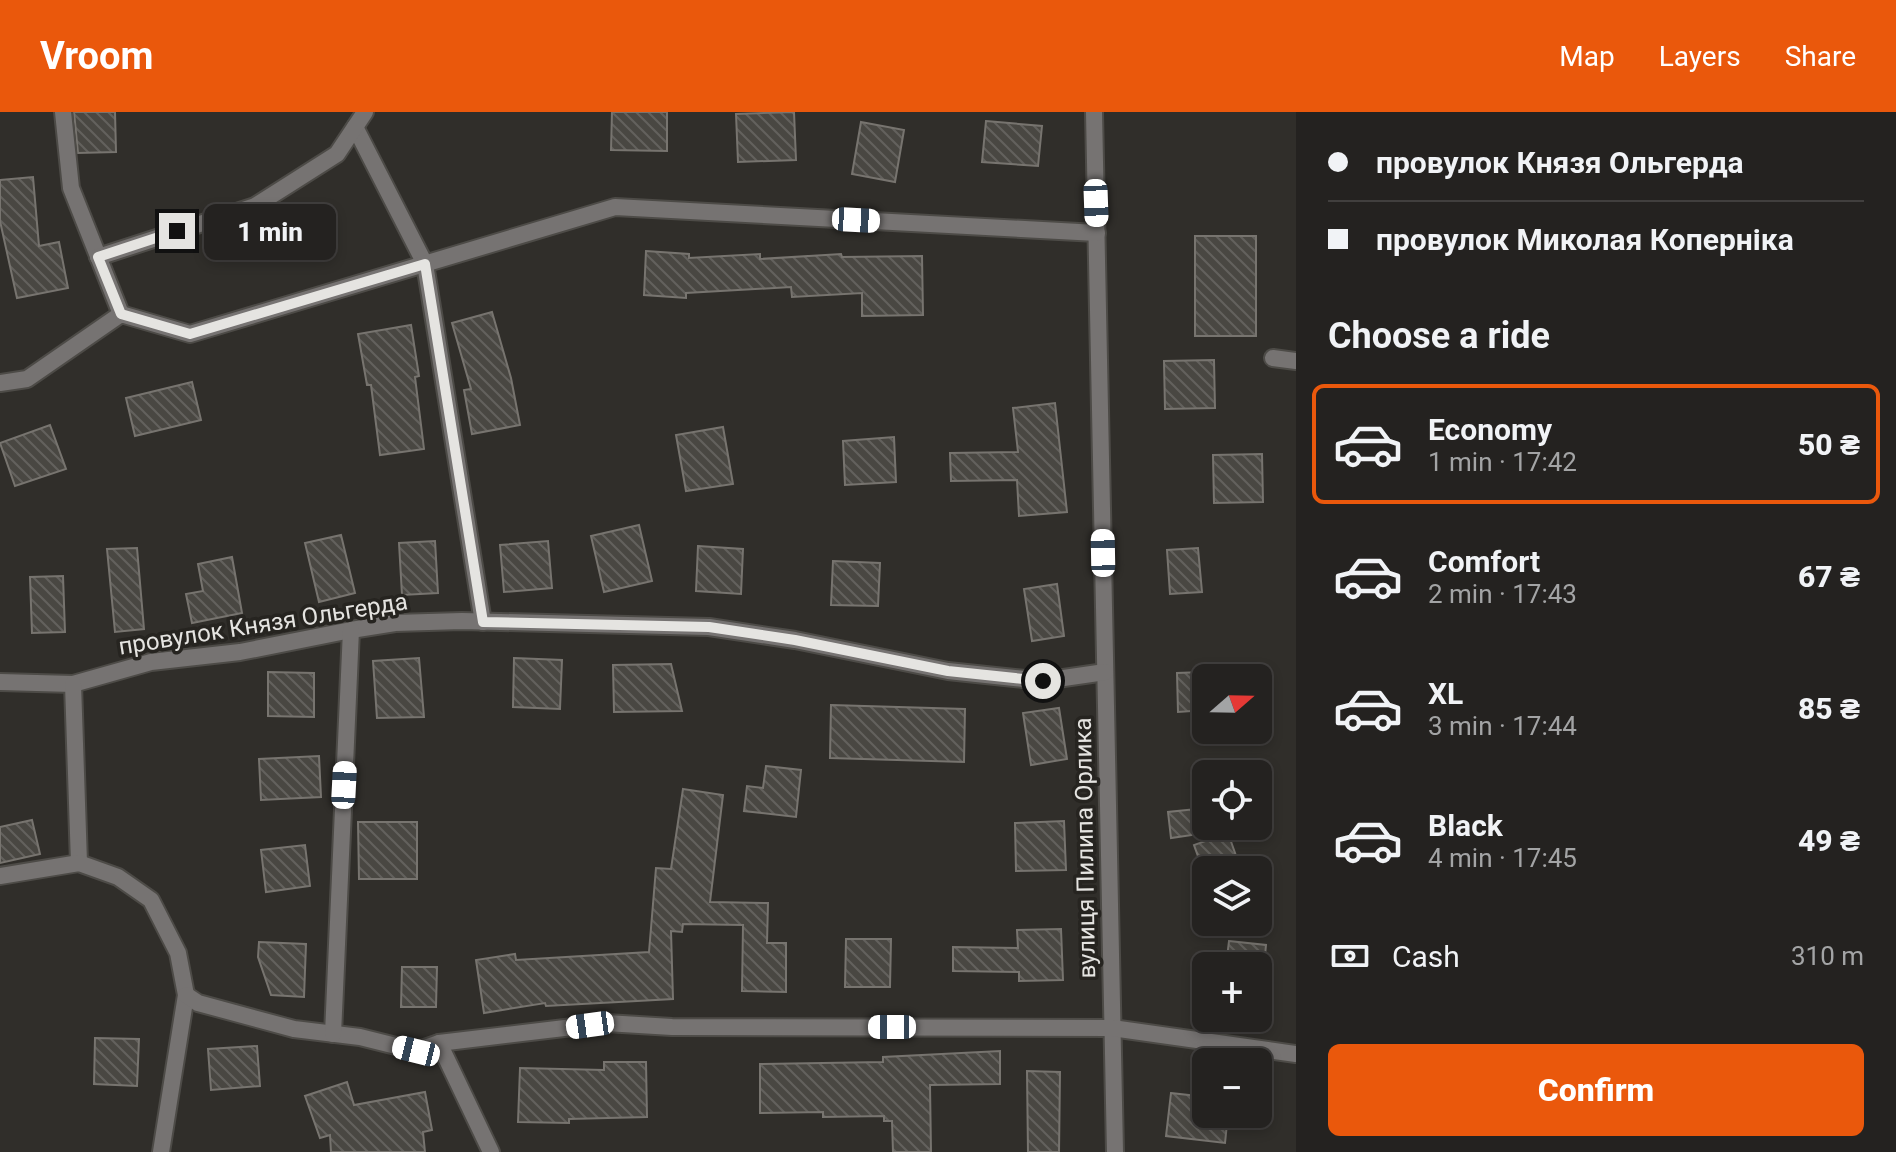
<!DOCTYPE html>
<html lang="en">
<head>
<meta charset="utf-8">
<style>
  body { margin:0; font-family:Roboto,sans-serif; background:#2c2a29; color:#f1f3f6; height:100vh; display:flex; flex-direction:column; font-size:30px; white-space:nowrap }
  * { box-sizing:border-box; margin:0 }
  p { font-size:26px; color:#a3a4a5 }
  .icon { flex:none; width:44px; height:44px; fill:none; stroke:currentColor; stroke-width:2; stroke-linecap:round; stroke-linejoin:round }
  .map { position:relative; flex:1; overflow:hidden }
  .side { display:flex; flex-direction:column; background:#242220; width:600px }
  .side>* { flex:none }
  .guide { display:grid; align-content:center; height:176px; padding:0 32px; background:#242220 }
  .needle { width:52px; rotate:70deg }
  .fabs { position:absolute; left:1192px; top:552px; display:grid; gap:16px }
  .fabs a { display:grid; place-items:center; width:80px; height:80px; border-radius:12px; background:#242220; box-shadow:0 4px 12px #0003,0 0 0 2px #413f3e; font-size:40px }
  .end { position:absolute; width:36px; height:36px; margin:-18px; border:10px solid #e5e4e1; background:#111; box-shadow:0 0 0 4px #111 }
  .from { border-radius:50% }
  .bubble { position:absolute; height:56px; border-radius:12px; background:#242220; box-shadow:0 4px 12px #0003,0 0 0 2px #413f3e; font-size:26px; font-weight:800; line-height:56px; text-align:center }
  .car { position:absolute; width:24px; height:48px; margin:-24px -12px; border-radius:10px; box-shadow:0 0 6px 2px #0007; background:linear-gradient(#fff 24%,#345 0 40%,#fff 0 76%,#345 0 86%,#fff 0) }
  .guide b { display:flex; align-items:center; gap:28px; height:76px; font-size:30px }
  .guide b+b { border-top:2px solid #413f3e }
  .guide i { width:20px; height:20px; background:#f1f3f6 }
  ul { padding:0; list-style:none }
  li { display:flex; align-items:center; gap:24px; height:120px; margin:0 16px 12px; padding:0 16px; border:4px solid transparent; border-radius:12px }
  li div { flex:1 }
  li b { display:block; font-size:30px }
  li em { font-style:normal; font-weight:800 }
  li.selected { border-color:#ea580c }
  li>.icon { width:72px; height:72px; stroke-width:1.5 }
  h2 { padding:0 32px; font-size:36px; line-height:96px }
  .pay { display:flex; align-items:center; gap:20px; height:88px; padding:0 32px; font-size:30px }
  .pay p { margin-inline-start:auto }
  .cta { display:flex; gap:16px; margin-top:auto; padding:16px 32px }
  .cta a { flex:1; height:92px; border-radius:12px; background:#ea580c; color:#fff; font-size:32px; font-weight:800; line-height:92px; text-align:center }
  header { display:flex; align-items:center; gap:48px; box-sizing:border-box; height:112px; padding:0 40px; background:#ea580c; color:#fff }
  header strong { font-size:38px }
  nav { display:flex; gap:44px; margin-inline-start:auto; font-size:28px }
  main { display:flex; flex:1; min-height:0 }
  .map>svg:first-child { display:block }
  .building { fill:url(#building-back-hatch); stroke:#77746f; stroke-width:2 }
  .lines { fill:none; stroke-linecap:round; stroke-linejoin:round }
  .street-casing { stroke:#4d4b47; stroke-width:20 }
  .street { stroke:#767372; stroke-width:16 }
  .route { stroke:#e5e4e1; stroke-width:10 }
  .labels { text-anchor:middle; stroke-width:7; stroke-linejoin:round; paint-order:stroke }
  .street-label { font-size:24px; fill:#e5e4e1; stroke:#262420 }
</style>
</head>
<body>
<header>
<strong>Vroom</strong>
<nav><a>Map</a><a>Layers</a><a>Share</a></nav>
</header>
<main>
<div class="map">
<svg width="1296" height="1040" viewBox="0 0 1296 1040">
  <defs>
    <pattern id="building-back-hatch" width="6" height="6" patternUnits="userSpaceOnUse" patternTransform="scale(2)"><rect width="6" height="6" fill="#494742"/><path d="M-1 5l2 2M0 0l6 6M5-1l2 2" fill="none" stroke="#63615d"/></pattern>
  </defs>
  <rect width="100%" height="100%" fill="#302e2a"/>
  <g class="building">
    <polygon points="74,0 115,0 116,40 78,41"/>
    <polygon points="612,0 667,0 667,39 611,38"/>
    <polygon points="794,0 796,48 738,50 736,2"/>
    <polygon points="986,9 1042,14 1038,54 982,50"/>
    <polygon points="861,10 904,18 895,70 852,62"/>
    <polygon points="33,65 39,134 59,130 68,176 17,186 0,109 0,68"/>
    <rect x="1195" y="124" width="61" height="100"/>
    <polygon points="646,139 689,142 689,146 760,142 760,147 841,142 842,145 922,144 923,203 862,204 862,181 792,185 791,175 686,181 686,186 644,183"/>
    <polygon points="492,200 511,266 520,313 472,322 464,278 471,277 452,211"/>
    <polygon points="411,213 419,264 415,265 424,337 380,343 371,273 367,273 358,222"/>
    <polygon points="1214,248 1215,296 1165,297 1164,249"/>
    <polygon points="192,270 201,308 135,324 126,286"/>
    <polygon points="1055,291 1067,400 1019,404 1017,368 951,369 950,341 1018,340 1013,296"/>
    <polygon points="50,313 66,357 15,374 0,331"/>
    <polygon points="723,315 733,372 686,379 676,323"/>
    <polygon points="894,325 896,370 845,373 843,329"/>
    <polygon points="1262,342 1263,390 1214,391 1213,343"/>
    <polygon points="639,413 652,469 604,480 591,424"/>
    <polygon points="341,423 355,481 319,490 305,431"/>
    <polygon points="435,429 438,481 402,483 399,431"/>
    <polygon points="548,429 552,476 504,480 500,433"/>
    <polygon points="698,434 743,437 741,482 696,479"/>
    <polygon points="137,436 144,517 115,520 107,437"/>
    <polygon points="1198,436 1202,480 1170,482 1167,438"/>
    <polygon points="232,445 242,501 192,511 186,482 203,479 198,452"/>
    <polygon points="833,449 880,451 878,494 831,493"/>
    <polygon points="63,464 65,520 32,521 30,465"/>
    <polygon points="1057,472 1064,524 1032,529 1024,477"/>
    <polygon points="419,546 424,605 377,606 373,549"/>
    <polygon points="514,546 562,548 560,597 513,595"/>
    <polygon points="671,552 682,599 614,600 613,553"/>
    <polygon points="268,560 314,561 314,605 268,604"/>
    <polygon points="1203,560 1206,598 1178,600 1177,561"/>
    <polygon points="831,593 965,597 964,650 830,646"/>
    <polygon points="1059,596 1067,647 1031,653 1023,601"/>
    <polygon points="319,644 321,685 261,688 259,647"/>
    <polygon points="766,654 801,658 796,705 744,699 747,674 763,676"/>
    <polygon points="683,677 723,683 710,790 768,791 767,831 786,831 786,880 742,879 743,813 683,812 682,820 671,819 673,887 546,894 545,891 484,901 476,848 515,842 516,848 649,840 656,756 671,757"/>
    <polygon points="1196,697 1199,722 1171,726 1168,700"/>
    <polygon points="32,708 40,742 0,751 0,715"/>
    <polygon points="1064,709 1066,758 1016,759 1015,711"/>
    <polygon points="358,710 417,710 417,767 359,767"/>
    <polygon points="1228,721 1241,758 1203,758 1194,733"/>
    <polygon points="305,733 310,774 266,780 261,738"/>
    <polygon points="1061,817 1063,868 1019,869 1019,860 953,859 953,835 1018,836 1017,818"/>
    <polygon points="846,827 891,827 890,875 845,875"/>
    <polygon points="1229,829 1266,833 1264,854 1226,854"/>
    <polygon points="259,830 306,832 304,885 271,883 258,845"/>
    <polygon points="402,855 437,855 436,895 401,895"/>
    <polygon points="95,926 139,927 137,974 94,972"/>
    <polygon points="257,934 260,974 211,978 208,937"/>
    <polygon points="1000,939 1000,972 930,973 931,1040 893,1040 892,1009 884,1009 884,1004 823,1005 823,1000 760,1001 760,952 883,950 883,945"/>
    <polygon points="604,950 646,950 647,1005 569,1007 569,1011 518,1010 520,956 604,958"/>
    <polygon points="1027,959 1060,960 1059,1040 1028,1040"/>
    <polygon points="347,970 354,993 425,980 432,1018 423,1020 425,1040 331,1040 330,1023 320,1026 305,984"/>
    <polygon points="1171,981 1206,985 1206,1002 1228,1002 1225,1031 1166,1024"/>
  </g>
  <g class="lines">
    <g class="street-casing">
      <g id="street">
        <polyline points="63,0 71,76 121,202"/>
        <polyline points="1094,0 1115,1040"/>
        <polyline points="355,15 425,152 483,510"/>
        <polyline points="98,145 255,94 337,42 365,0"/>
        <polyline points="1273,246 1296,249"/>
        <polyline points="0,271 27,267 121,202 190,222 615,95 1097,121"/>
        <polyline points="0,570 73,572 151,550 240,540 351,518 395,511 462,509 709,515 795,528 948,559 1043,569 1105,560"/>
        <polyline points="73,572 79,751"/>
        <polyline points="0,764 79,751 118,765 151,788 178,841 186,883 161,1040"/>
        <polyline points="186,883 198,891 294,917 360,925 416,939 439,931 606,911 672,915 1112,916 1296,942"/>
        <polyline points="333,922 351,518"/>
        <polyline points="439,931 491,1040"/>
      </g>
    </g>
    <use href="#street" class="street"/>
  </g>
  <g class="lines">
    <polyline class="route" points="177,119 98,145 121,202 190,222 425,152 483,510 709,515 795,528 948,559 1043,569"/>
  </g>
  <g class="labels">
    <g class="street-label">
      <text transform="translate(263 512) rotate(-9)" y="8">провулок Князя Ольгерда</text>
      <text transform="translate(1085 736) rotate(-91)" y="8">вулиця Пилипа Орлика</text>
    </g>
  </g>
</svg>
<div class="fabs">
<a><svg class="needle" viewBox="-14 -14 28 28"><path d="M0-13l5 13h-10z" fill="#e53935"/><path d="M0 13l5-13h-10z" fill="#a3a4a5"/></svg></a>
<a><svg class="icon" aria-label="locate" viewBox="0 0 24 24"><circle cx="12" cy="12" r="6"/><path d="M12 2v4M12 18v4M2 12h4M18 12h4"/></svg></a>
<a><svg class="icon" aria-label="layers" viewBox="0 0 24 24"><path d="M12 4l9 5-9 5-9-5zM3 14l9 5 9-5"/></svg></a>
<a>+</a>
<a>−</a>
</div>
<i class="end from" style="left:1043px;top:569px"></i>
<i class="end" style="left:177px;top:119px"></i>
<div class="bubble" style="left:204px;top:92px;width:132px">1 min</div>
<i class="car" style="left:1096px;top:91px;rotate:178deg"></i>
<i class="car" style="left:856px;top:108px;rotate:93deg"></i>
<i class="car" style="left:1103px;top:441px;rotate:359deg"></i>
<i class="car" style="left:344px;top:673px;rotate:3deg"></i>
<i class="car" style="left:590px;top:913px;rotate:262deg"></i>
<i class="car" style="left:892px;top:915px;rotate:270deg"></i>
<i class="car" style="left:416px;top:939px;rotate:284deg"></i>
</div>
<section class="side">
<div class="guide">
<b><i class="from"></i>провулок Князя Ольгерда</b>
<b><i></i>провулок Миколая Коперніка</b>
</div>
<h2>Choose a ride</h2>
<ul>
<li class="selected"><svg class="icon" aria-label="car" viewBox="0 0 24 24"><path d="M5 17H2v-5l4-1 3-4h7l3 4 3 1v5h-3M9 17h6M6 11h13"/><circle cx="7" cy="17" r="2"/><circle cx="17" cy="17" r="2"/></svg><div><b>Economy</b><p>1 min · 17:42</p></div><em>50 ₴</em></li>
<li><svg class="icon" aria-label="car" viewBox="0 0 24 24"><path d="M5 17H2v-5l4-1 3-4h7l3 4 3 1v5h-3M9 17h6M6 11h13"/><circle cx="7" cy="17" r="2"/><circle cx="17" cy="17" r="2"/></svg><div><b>Comfort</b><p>2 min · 17:43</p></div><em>67 ₴</em></li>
<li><svg class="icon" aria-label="car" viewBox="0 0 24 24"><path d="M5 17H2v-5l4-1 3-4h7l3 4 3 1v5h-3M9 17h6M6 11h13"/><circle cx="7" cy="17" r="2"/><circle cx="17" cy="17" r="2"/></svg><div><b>XL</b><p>3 min · 17:44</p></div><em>85 ₴</em></li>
<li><svg class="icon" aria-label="car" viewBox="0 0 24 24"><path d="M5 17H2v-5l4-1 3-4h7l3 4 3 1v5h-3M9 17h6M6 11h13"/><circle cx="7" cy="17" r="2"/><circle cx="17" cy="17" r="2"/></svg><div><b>Black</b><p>4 min · 17:45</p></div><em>49 ₴</em></li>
</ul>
<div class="pay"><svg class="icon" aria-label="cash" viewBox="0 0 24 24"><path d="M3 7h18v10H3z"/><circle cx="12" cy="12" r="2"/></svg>Cash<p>310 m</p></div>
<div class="cta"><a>Confirm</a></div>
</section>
</main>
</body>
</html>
